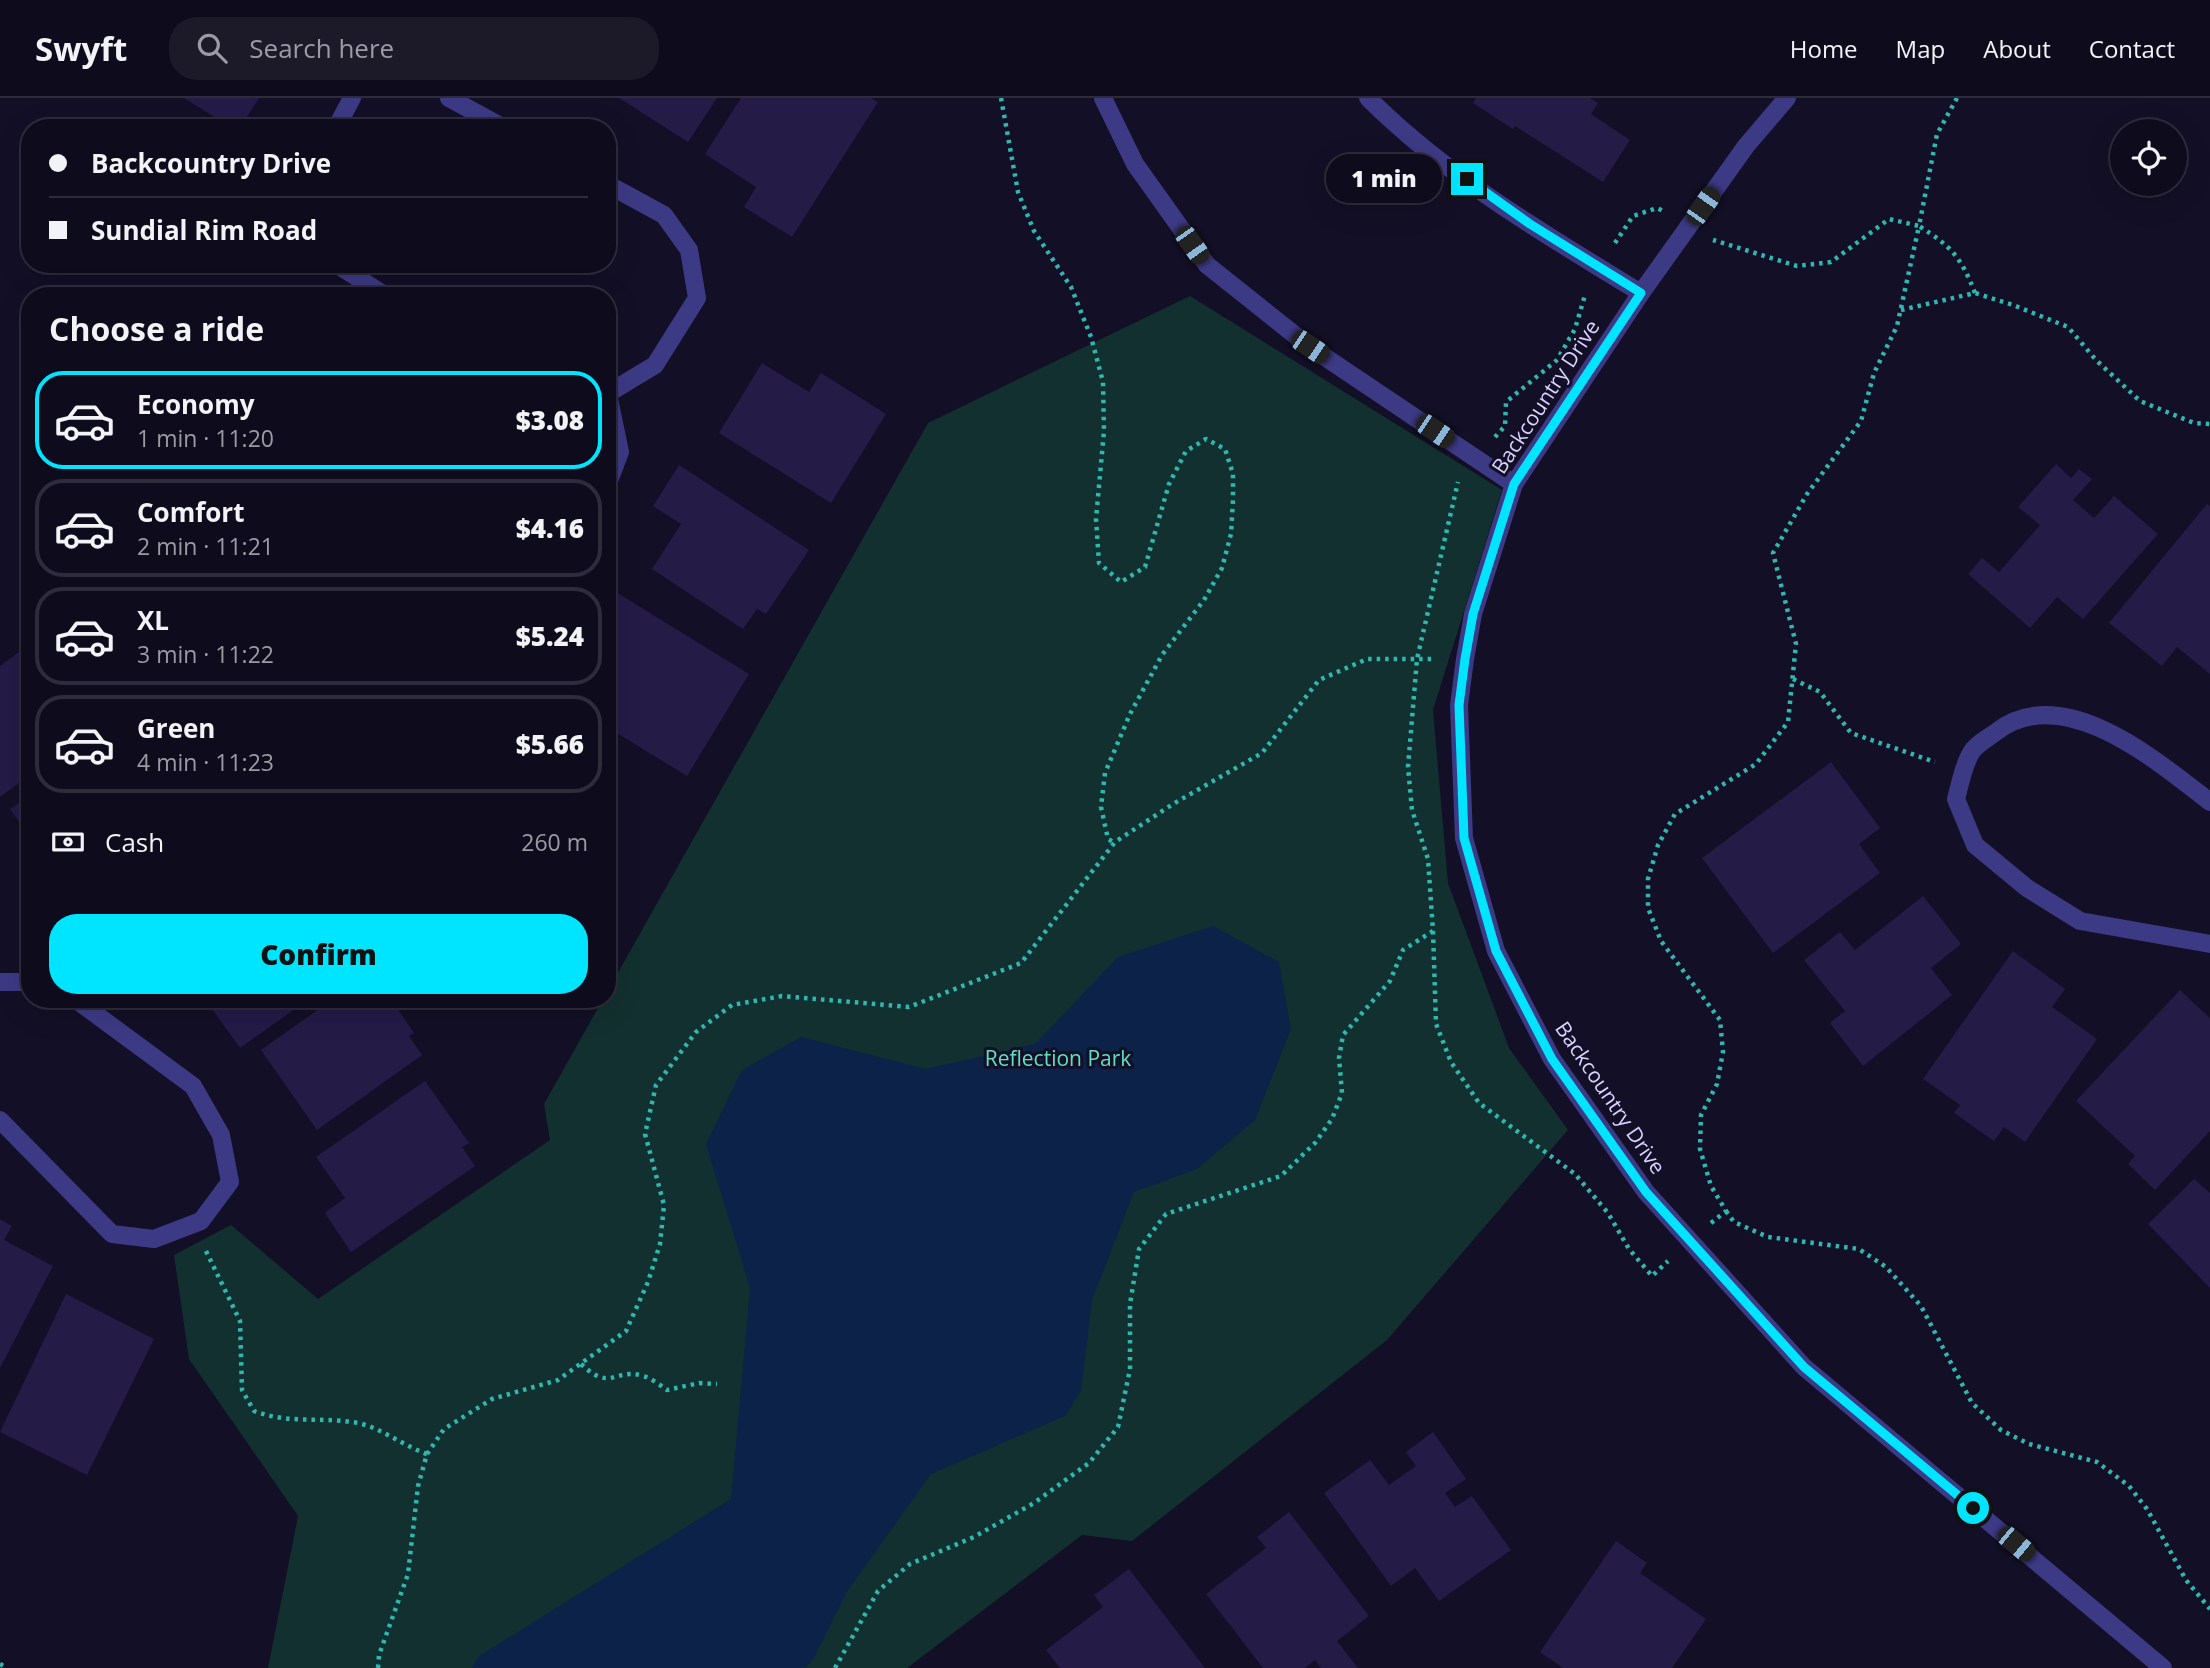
<!DOCTYPE html>
<html lang="en">
<head>
<meta charset="utf-8">
<style>
  body { margin:0; font-family:"Open Sans",sans-serif; background:#1c1929; color:#f1f3f6; height:100vh; display:flex; flex-direction:column; font-size:26px; white-space:nowrap }
  * { box-sizing:border-box; margin:0 }
  p { font-size:23px; color:#9b9ba3 }
  .icon { flex:none; width:38px; height:38px; fill:none; stroke:currentColor; stroke-width:2; stroke-linecap:round; stroke-linejoin:round }
  .map { position:relative; flex:1; overflow:hidden }
  .drawer { position:absolute; left:21px; top:189px; width:595px; height:721px; display:flex; flex-direction:column; background:#0e0b1c; border-radius:28px; box-shadow:0 7px 28px #0002,0 0 0 2px #2e2b3b }
  .drawer>* { flex:none }
  .top-card { position:absolute; left:21px; top:21px; width:595px; height:154px; border-radius:28px; box-shadow:0 7px 28px #0002,0 0 0 2px #2e2b3b; display:grid; align-content:center; height:154px; padding:0 28px; background:#0e0b1c }
  .tools { position:absolute; left:2110px; top:21px; display:grid; gap:14px }
  .tools a { display:grid; place-items:center; width:77px; height:77px; border-radius:50%; background:#0e0b1c; box-shadow:0 7px 28px #0002,0 0 0 2px #2e2b3b; font-size:35px }
  .end { position:absolute; width:32px; height:32px; margin:-16px; border:9px solid #00e5ff; background:#111; box-shadow:0 0 0 4px #111 }
  .from { border-radius:50% }
  .bubble { position:absolute; height:49px; border-radius:24px; background:#0e0b1c; box-shadow:0 7px 28px #0002,0 0 0 2px #2e2b3b; font-size:23px; font-weight:800; line-height:49px; text-align:center }
  .car { position:absolute; width:21px; height:42px; margin:-21px -10px; border-radius:9px; box-shadow:0 0 5px 2px #0007; background:linear-gradient(#222 24%,#8ab4d8 0 40%,#222 0 76%,#8ab4d8 0 86%,#222 0) }
  .top-card b { display:flex; align-items:center; gap:24px; height:66px; font-size:26px }
  .top-card b+b { border-top:2px solid #2e2b3b }
  .top-card i { width:18px; height:18px; background:#f1f3f6 }
  ul { padding:0; list-style:none }
  li { display:flex; align-items:center; gap:21px; height:98px; margin:0 14px 10px; padding:0 14px; border:4px solid #2e2b3b; border-radius:28px }
  li div { flex:1 }
  li b { display:block; font-size:26px }
  li em { font-style:normal; font-weight:800 }
  li.active { border-color:#00e5ff }
  li>.icon { width:63px; height:63px; stroke-width:1.5 }
  h2 { padding:0 28px; font-size:32px; line-height:84px }
  .pay { display:flex; align-items:center; gap:18px; height:77px; padding:0 28px; font-size:26px }
  .pay p { margin-inline-start:auto }
  .cta { display:flex; gap:14px; margin-top:auto; padding:14px 28px }
  .cta a { flex:1; height:80px; border-radius:28px; background:#00e5ff; color:#111; font-size:28px; font-weight:800; line-height:80px; text-align:center }
  header { display:flex; align-items:center; gap:42px; box-sizing:border-box; height:98px; padding:0 35px; background:#0e0b1c; border-bottom:2px solid #2e2b3b }
  header strong { font-size:33px }
  nav { display:flex; gap:38px; margin-inline-start:auto; font-size:24px }
  .search { width:490px; height:63px; background:#1c1929; display:flex; align-items:center; gap:18px; box-sizing:border-box; padding:0 24px; border-radius:28px; color:#9b9ba3; font-size:26px }
  .map>svg:first-child { display:block }
  .green { fill:#12302f }
  .water { fill:#0c2248 }
  .building { fill:#241b47 }
  .lines { fill:none; stroke-linecap:round; stroke-linejoin:round }
  .path { stroke:#2fb8b0; stroke-width:4.5; stroke-dasharray:3.5 5; stroke-linecap:butt }
  .minor { stroke:#3d3a85; stroke-width:18 }
  .route { stroke:#00e5ff; stroke-width:9 }
  .labels { text-anchor:middle; stroke-width:6; stroke-linejoin:round; paint-order:stroke }
  .street-label { font-size:21px; fill:#d9d4ff; stroke:#130f26 }
  .park-label { font-size:21px; fill:#5fe0c0; stroke:#130f26 }
</style>
</head>
<body>
<header>
<strong>Swyft</strong>
<div class="search"><svg class="icon" aria-label="search" viewBox="0 0 24 24"><circle cx="10" cy="10" r="6"/><path d="M15 15l6 6"/></svg>Search here</div>
<nav><a>Home</a><a>Map</a><a>About</a><a>Contact</a></nav>
</header>
<div class="map">
<svg width="2210" height="1570" viewBox="0 0 2210 1570">
  <rect width="100%" height="100%" fill="#130f26"/>
  <polygon class="green" points="1190,198 1502,392 1433,612 1448,785 1509,950 1568,1032 1387,1242 1132,1443 1082,1437 907,1570 268,1570 298,1418 189,1261 174,1157 231,1127 318,1201 550,1042 544,1006 603,901 607,901 607,894 928,325"/>
  <polygon class="water" points="1213,828 1279,864 1291,931 1255,1022 1197,1071 1134,1094 1092,1202 1081,1293 1065,1318 931,1376 846,1495 814,1560 805,1570 472,1570 479,1558 731,1401 750,1190 706,1046 742,972 801,939 926,971 1035,946 1118,859"/>
  <g class="building">
    <polygon points="184,0 259,0 240,30 232,30"/>
    <polygon points="619,0 717,0 688,44"/>
    <polygon points="741,0 871,0 878,4 792,139 744,109 756,89 705,56"/>
    <polygon points="1476,0 1590,0 1598,5 1591,16 1630,42 1603,84 1515,28 1513,31 1473,5"/>
    <polygon points="762,265 809,294 821,275 886,316 831,405 719,335"/>
    <polygon points="2056,366 2071,380 2079,371 2092,381 2073,402 2094,420 2114,398 2158,436 2083,521 2057,499 2030,530 1968,476 1982,460 1999,474 2040,427 2018,409"/>
    <polygon points="679,367 809,452 766,516 757,511 743,531 652,471 681,426 653,408"/>
    <polygon points="2207,406 2210,408 2210,576 2177,549 2162,568 2109,525"/>
    <polygon points="611,491 749,576 687,678 607,629 607,498"/>
    <polygon points="26,549 30,554 30,677 0,699 0,568"/>
    <polygon points="1831,664 1880,730 1859,746 1880,775 1773,855 1702,760"/>
    <polygon points="30,697 30,739 10,711"/>
    <polygon points="1923,798 1961,846 1931,870 1952,897 1863,968 1830,925 1845,913 1804,862 1840,834 1855,852"/>
    <polygon points="2013,853 2065,891 2052,909 2097,941 2025,1044 2004,1029 1994,1043 1954,1015 1960,1007 1923,981"/>
    <polygon points="2180,892 2210,920 2210,1033 2155,1092 2128,1066 2135,1058 2076,1003"/>
    <polygon points="205,901 309,901 240,950"/>
    <polygon points="333,901 391,901 414,935 409,938 422,957 317,1032 261,952"/>
    <polygon points="425,983 469,1045 462,1049 475,1068 351,1154 325,1115 345,1100 316,1059"/>
    <polygon points="2194,1081 2210,1095 2210,1190 2148,1126"/>
    <polygon points="0,1121 12,1128 4,1142 53,1168 0,1270"/>
    <polygon points="66,1196 154,1241 87,1377 0,1334"/>
    <polygon points="1433,1334 1466,1381 1445,1395 1455,1409 1472,1398 1511,1452 1439,1503 1415,1470 1391,1488 1324,1395 1370,1362 1389,1387 1416,1368 1406,1354"/>
    <polygon points="1289,1414 1369,1518 1337,1543 1358,1570 1321,1570 1315,1562 1305,1570 1263,1570 1206,1496 1266,1450 1257,1439"/>
    <polygon points="1616,1443 1647,1465 1640,1475 1706,1521 1672,1570 1563,1570 1540,1554"/>
    <polygon points="1129,1471 1205,1570 1060,1570 1046,1552 1103,1509 1094,1497"/>
  </g>
  <g class="lines">
    <g class="path">
      <polyline points="1001,0 1018,94 1034,133 1071,189 1091,239 1103,284 1104,333 1096,421 1099,465 1121,484 1145,469 1169,386 1186,353 1206,341 1225,351 1233,376 1233,402 1231,436 1222,470 1204,502 1162,557 1130,616 1116,649 1105,675 1101,709 1108,741 1115,745"/>
      <path d="M1957 0 1937 36 1919 128C1951 148 1961 159 1975 195"/>
      <polyline points="1615,145 1633,118 1657,110 1663,113"/>
      <polyline points="1901,212 1975,195 2013,207 2068,229 2096,262 2140,303 2194,325 2210,326"/>
      <polyline points="1495,339 1505,328 1506,304 1557,262 1575,231 1585,197"/>
      <polyline points="1793,581 1820,594 1851,635 1935,664"/>
      <polyline points="1433,833 1436,926 1451,964 1479,1005 1575,1076 1608,1115 1629,1151 1652,1178 1668,1163"/>
      <polyline points="1726,1113 1734,1124 1768,1139 1859,1151 1886,1169 1921,1208 1972,1305 2001,1332 2029,1346 2097,1364 2129,1388 2147,1411 2186,1482 2210,1511"/>
      <polyline points="1711,1125 1726,1113 1711,1088 1700,1051 1701,1017 1717,986 1723,954 1720,922 1661,843 1648,810 1648,781 1658,747 1675,716 1756,666 1788,624 1796,546 1773,455 1807,396 1861,323 1874,275 1897,228 1919,128 1889,121 1831,164 1797,168 1713,142"/>
      <path d="M206 1153 240 1223 242 1292 254 1313C288 1326 318 1319 352 1324 378 1327 401 1347 427 1356"/>
      <path d="M581 1266C612 1295 614 1269 643 1278 651 1280 660 1287 667 1292L699 1285 717 1286"/>
      <polyline points="0,1566 7,1570"/>
      <polyline points="378,1570 379,1557 408,1476 418,1388 427,1356 444,1331 492,1301 558,1282 626,1233 648,1184 660,1146 664,1107 645,1036 656,987 696,934 732,907 782,898 909,909 1021,865 1115,744 1173,706 1262,655 1319,582 1367,561 1435,561"/>
      <polyline points="835,1570 878,1493 910,1466 974,1439 1034,1405 1089,1365 1118,1329 1130,1271 1130,1206 1139,1151 1166,1116 1281,1078 1315,1045 1332,1021 1342,995 1339,960 1343,937 1390,883 1403,852 1433,833 1428,761 1412,712 1408,669 1417,561 1458,384"/>
    </g>
    <g class="minor">
      <polyline points="449,0 504,30"/>
      <polyline points="1103,0 1135,66 1207,167 1310,249 1514,386"/>
      <path d="M1368 0C1447 79 1546 137 1641 195"/>
      <polyline points="1787,0 1746,48 1641,195 1514,386 1473,516 1465,561 1459,607 1464,740 1496,853 1552,961 1646,1094 1804,1269 2163,1570"/>
      <polyline points="336,30 352,0"/>
      <polyline points="607,86 664,117 689,152 697,200 655,267 607,296"/>
      <polyline points="336,166 386,198"/>
      <polyline points="607,388 620,354 608,296"/>
      <path d="M2210 704C2157 663 2063 582 1996 634 1988 640 1975 647 1971 655 1963 668 1960 687 1956 701L1975 747 2027 790 2080 823 2210 846"/>
      <polyline points="0,884 30,884"/>
      <polyline points="0,1022 112,1136 154,1141 201,1123 230,1084 221,1037 193,988 75,901"/>
    </g>
  </g>
  <g class="lines">
    <polyline class="route" points="1467,81 1530,126 1641,195 1514,386 1473,516 1465,561 1459,607 1464,740 1496,853 1552,961 1646,1094 1804,1269 1973,1410"/>
  </g>
  <g class="labels">
    <g class="street-label">
      <text transform="translate(1546 299) rotate(-57)" y="7">Backcountry Drive</text>
      <text transform="translate(1610 1000) rotate(56)" y="7">Backcountry Drive</text>
    </g>
    <g class="park-label">
      <text x="1058" y="968">Reflection Park</text>
    </g>
  </g>
</svg>
<div class="tools">
<a><svg class="icon" aria-label="locate" viewBox="0 0 24 24"><circle cx="12" cy="12" r="6"/><path d="M12 2v4M12 18v4M2 12h4M18 12h4"/></svg></a>
</div>
<i class="end from" style="left:1973px;top:1410px"></i>
<i class="end" style="left:1467px;top:81px"></i>
<div class="bubble" style="left:1326px;top:56px;width:116px">1 min</div>
<i class="car" style="left:1703px;top:108px;rotate:35deg"></i>
<i class="car" style="left:1192px;top:147px;rotate:145deg"></i>
<i class="car" style="left:1310px;top:249px;rotate:124deg"></i>
<i class="car" style="left:1435px;top:333px;rotate:124deg"></i>
<i class="car" style="left:2016px;top:1446px;rotate:130deg"></i>
<div class="top-card">
<b><i class="from"></i>Backcountry Drive</b>
<b><i></i>Sundial Rim Road</b>
</div>
<section class="drawer">
<h2>Choose a ride</h2>
<ul>
<li class="active"><svg class="icon" aria-label="car" viewBox="0 0 24 24"><path d="M5 17H2v-5l4-1 3-4h7l3 4 3 1v5h-3M9 17h6M6 11h13"/><circle cx="7" cy="17" r="2"/><circle cx="17" cy="17" r="2"/></svg><div><b>Economy</b><p>1 min · 11:20</p></div><em>$3.08</em></li>
<li><svg class="icon" aria-label="car" viewBox="0 0 24 24"><path d="M5 17H2v-5l4-1 3-4h7l3 4 3 1v5h-3M9 17h6M6 11h13"/><circle cx="7" cy="17" r="2"/><circle cx="17" cy="17" r="2"/></svg><div><b>Comfort</b><p>2 min · 11:21</p></div><em>$4.16</em></li>
<li><svg class="icon" aria-label="car" viewBox="0 0 24 24"><path d="M5 17H2v-5l4-1 3-4h7l3 4 3 1v5h-3M9 17h6M6 11h13"/><circle cx="7" cy="17" r="2"/><circle cx="17" cy="17" r="2"/></svg><div><b>XL</b><p>3 min · 11:22</p></div><em>$5.24</em></li>
<li><svg class="icon" aria-label="car" viewBox="0 0 24 24"><path d="M5 17H2v-5l4-1 3-4h7l3 4 3 1v5h-3M9 17h6M6 11h13"/><circle cx="7" cy="17" r="2"/><circle cx="17" cy="17" r="2"/></svg><div><b>Green</b><p>4 min · 11:23</p></div><em>$5.66</em></li>
</ul>
<div class="pay"><svg class="icon" aria-label="cash" viewBox="0 0 24 24"><path d="M3 7h18v10H3z"/><circle cx="12" cy="12" r="2"/></svg>Cash<p>260 m</p></div>
<div class="cta"><a>Confirm</a></div>
</section>
</div>
</body>
</html>
